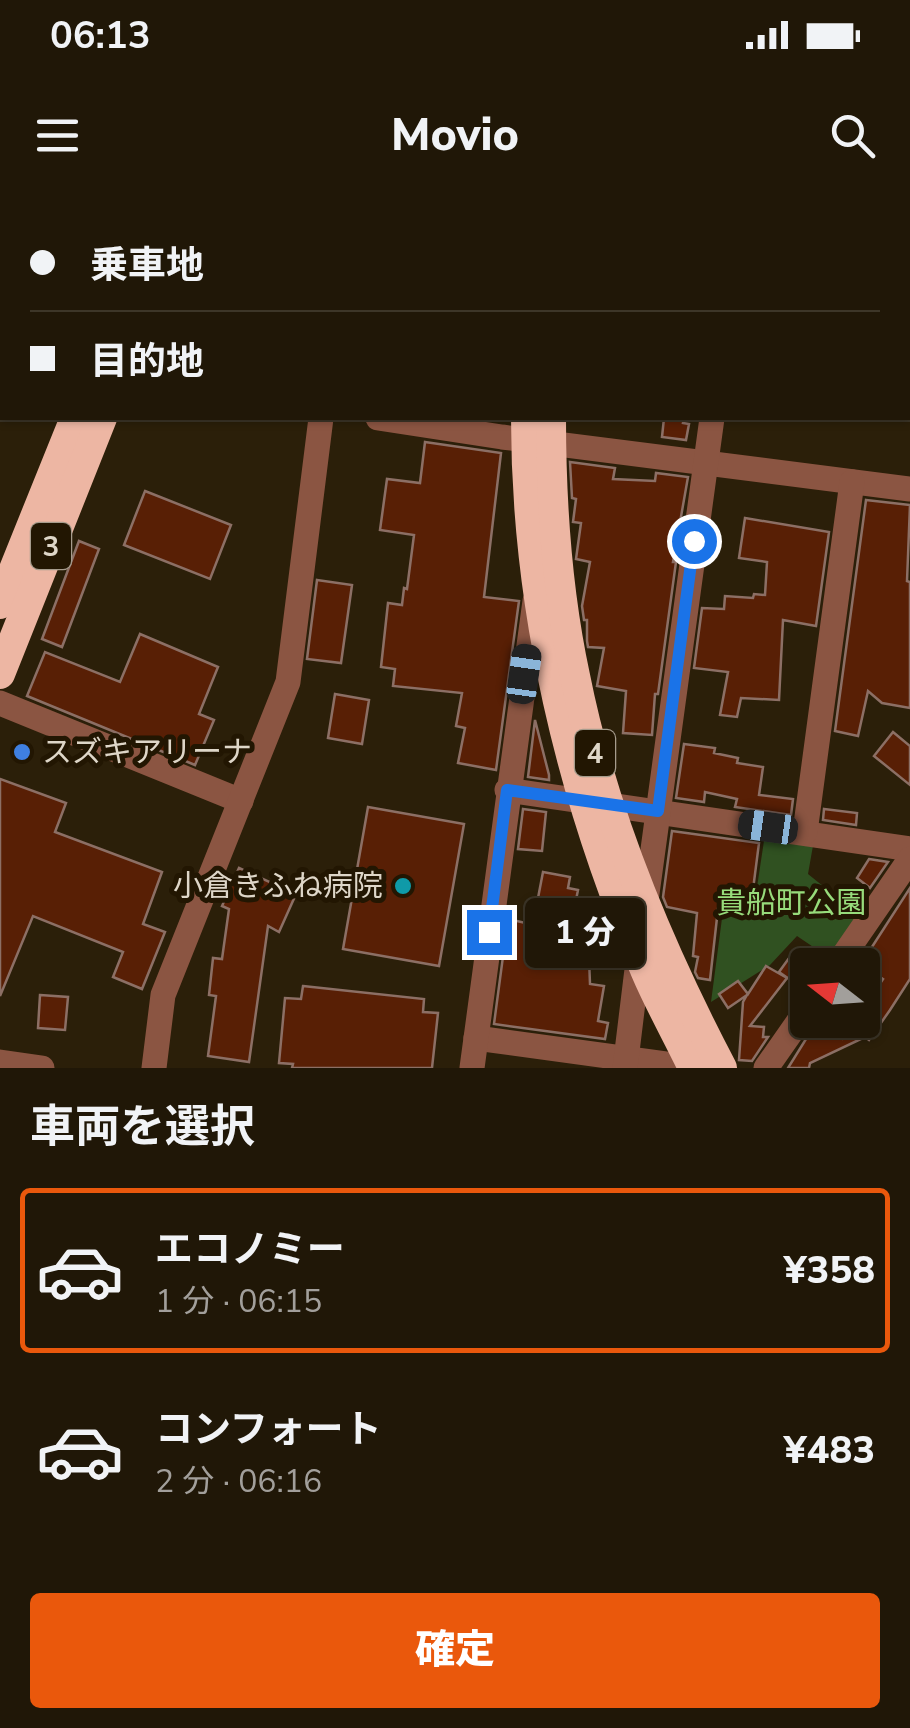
<!DOCTYPE html>
<html lang="ja">
<head>
<meta charset="utf-8">
<style>
  body { margin:0; font-family:"Nunito Sans","Noto Sans JP",sans-serif; background:#2d2415; color:#f1f3f6; height:100vh; display:flex; flex-direction:column; font-size:38px; white-space:nowrap }
  * { box-sizing:border-box; margin:0 }
  p { font-size:32px; color:#a29f9b }
  .icon { flex:none; width:55px; height:55px; fill:none; stroke:currentColor; stroke-width:2; stroke-linecap:round; stroke-linejoin:round }
  .map { position:relative; height:868px; overflow:hidden }
  .panel { display:flex; flex-direction:column; background:#201707; flex:1 }
  .panel>* { flex:none }
  .guide { position:absolute; left:0px; top:0px; width:910px; height:220px; box-shadow:0 2px 8px #0004,0 0 0 2px #3d3628; display:grid; align-content:center; height:220px; padding:0 30px; background:#201707 }
  .needle { width:65px; rotate:287deg }
  .tools { position:absolute; left:790px; top:748px; display:grid; gap:20px }
  .tools a { display:grid; place-items:center; width:90px; height:90px; border-radius:10px; background:#201707; box-shadow:0 2px 8px #0004,0 0 0 2px #3d3628; font-size:50px }
  .end { position:absolute; width:45px; height:45px; margin:-22px; border:12px solid #1a73e8; background:#fff; box-shadow:0 0 0 5px #fff }
  .from { border-radius:50% }
  .bubble { position:absolute; height:70px; border-radius:10px; background:#201707; box-shadow:0 2px 8px #0004,0 0 0 2px #3d3628; font-size:32px; font-weight:800; line-height:70px; text-align:center }
  .car { position:absolute; width:30px; height:60px; margin:-30px -15px; border-radius:12px; box-shadow:0 0 8px 2px #0007; background:linear-gradient(#222 24%,#8ab4d8 0 40%,#222 0 76%,#8ab4d8 0 86%,#222 0) }
  .guide b { display:flex; align-items:center; gap:35px; height:95px; font-size:38px }
  .guide b+b { border-top:2px solid #3d3628 }
  .guide i { width:25px; height:25px; background:#f1f3f6 }
  ul { padding:0; list-style:none }
  li { display:flex; align-items:center; gap:30px; height:165px; margin:0 20px 15px; padding:0 10px; border:5px solid transparent; border-radius:10px }
  li div { flex:1 }
  li b { display:block; font-size:38px }
  li em { font-style:normal; font-weight:800 }
  li.active { border-color:#ea580c }
  li>.icon { width:90px; height:90px; stroke-width:1.5 }
  h2 { padding:0 30px; font-size:45px; line-height:120px }
  .primary-button { display:flex; gap:20px; margin-top:auto; padding:20px 30px }
  .primary-button a { flex:1; height:115px; border-radius:10px; background:#ea580c; color:#fff; font-size:40px; font-weight:800; line-height:115px; text-align:center }
  .status { display:flex; justify-content:space-between; align-items:center; height:70px; padding:0 50px; background:#201707; direction:ltr }
  .status svg { height:28px; fill:currentColor }
  header { display:flex; justify-content:space-between; align-items:center; height:130px; padding:0 30px; background:#201707; font-size:45px; font-weight:800 }
  .map>svg:first-child { display:block }
  .green { fill:#305121 }
  .building { fill:#581f05; stroke:#8c6f65; stroke-width:2.5 }
  .lines { fill:none; stroke-linecap:round; stroke-linejoin:round }
  .minor { stroke:#8b5542; stroke-width:25 }
  .highway { stroke:#edb6a3; stroke-width:30 }
  .highway-bridge { stroke:#edb6a3; stroke-width:30 }
  .route { stroke:#1a73e8; stroke-width:12 }
  .shop-dot { fill:#3f7fe0; stroke:#221602; stroke-width:4 }
  .culture-dot { fill:#0f9aa8; stroke:#221602; stroke-width:4 }
  .labels { text-anchor:middle; stroke-width:10; stroke-linejoin:round; paint-order:stroke }
  .shield { fill:#221602; stroke:#a69c8d; stroke-width:2.5 }
  .shield-label { font-size:28px; font-weight:bold; fill:#ded6c8 }
  .poi-label { font-size:30px; fill:#ded6c8; stroke:#221602; text-anchor:start }
  .park-label { font-size:30px; fill:#97db7b; stroke:#221602 }
</style>
</head>
<body>
<div class="status"><b>06:13</b><svg viewBox="0 0 49 12"><path d="M0 12V9h3v3zM5 12V6h3v6zM10 12V3h3v9zM15 12V0h3v12zM26 1h20v11H26zM47 4h2v5h-2z"/></svg></div>
<header><svg class="icon" aria-label="menu" viewBox="0 0 24 24"><path d="M4 6h16M4 12h16M4 18h16"/></svg>Movio<svg class="icon" aria-label="search" viewBox="0 0 24 24"><circle cx="10" cy="10" r="6"/><path d="M15 15l6 6"/></svg></header>
<div class="map">
<svg width="910" height="868" viewBox="0 0 910 868">
  <rect width="100%" height="100%" fill="#2b1f09"/>
  <polygon class="green" points="765,634 814,640 808,674 859,715 828,757 797,736 770,765 711,802 724,703 754,707"/>
  <g class="building">
    <polygon points="664,218 684,218 683,223 689,224 686,240 662,237"/>
    <polygon points="425,242 501,253 484,397 519,401 496,570 458,563 465,528 456,526 462,493 393,486 395,469 381,467 388,403 402,405 404,388 407,389 414,335 380,330 387,279 420,283"/>
    <polygon points="570,262 615,268 613,279 655,281 656,273 688,277 673,362 676,362 658,494 655,494 652,535 623,533 626,491 597,486 604,448 588,447 587,441 587,420 584,420 582,406 590,362 576,359 581,323 573,322 576,299 572,298"/>
    <polygon points="145,291 231,325 210,379 124,345"/>
    <polygon points="866,300 910,305 907,381 910,382 910,508 882,503 868,491 858,536 835,531"/>
    <polygon points="745,318 829,332 816,426 783,420 779,500 741,498 737,517 720,515 728,472 694,468 702,408 724,409 725,396 753,398 754,394 765,395 767,362 739,358"/>
    <polygon points="79,341 99,349 62,447 42,439"/>
    <polygon points="317,380 352,385 341,463 307,459"/>
    <polygon points="140,434 218,467 199,514 214,520 195,565 27,496 45,452 120,482"/>
    <polygon points="335,494 369,500 362,544 328,538"/>
    <polygon points="535,520 549,575 549,580 528,577"/>
    <polygon points="893,532 910,546 910,585 874,556"/>
    <polygon points="684,544 715,548 714,553 738,558 737,563 763,567 759,595 793,599 791,615 735,607 737,599 705,592 704,602 676,598"/>
    <polygon points="0,579 66,603 55,632 162,672 143,724 165,732 142,789 113,777 123,752 33,716 0,796"/>
    <polygon points="368,607 464,624 439,766 343,749"/>
    <polygon points="523,609 546,612 542,651 518,649"/>
    <polygon points="824,609 857,613 856,625 823,620"/>
    <polygon points="672,631 759,643 751,705 719,700 710,780 698,778 695,772 698,757 693,756 697,713 667,707 663,697"/>
    <polygon points="869,659 888,662 870,688 857,678"/>
    <polygon points="239,668 296,694 279,732 268,726 249,862 208,856 216,796 209,795 213,758 222,759 229,709 222,706"/>
    <polygon points="543,672 570,677 568,688 578,690 575,705 538,698"/>
    <polygon points="910,688 910,779 890,810 869,840 865,837 810,863 809,868 788,868 806,839 838,827 843,838 856,820 862,820 862,811 883,779 861,764"/>
    <polygon points="572,708 597,712 589,758 590,784 604,786 598,821 608,823 605,839 494,824 508,719 530,724 525,749 558,756 558,750 565,750"/>
    <polygon points="792,754 808,766 808,792 779,772"/>
    <polygon points="766,766 787,778 750,826 764,827 763,837 768,837 752,861 739,860 743,802 747,795 728,808 719,794 738,781 748,794"/>
    <polygon points="303,786 424,799 423,812 438,813 432,868 292,868 293,864 279,863 285,798 301,799"/>
    <polygon points="40,795 68,797 65,830 38,828"/>
  </g>
  <g class="lines">
    <g class="minor">
      <polyline points="427,2 428,0"/>
      <polyline points="744,2 744,0"/>
      <polyline points="378,218 502,237 910,289"/>
      <polyline points="0,503 241,601"/>
      <polyline points="507,590 910,649"/>
      <polyline points="805,632 852,282"/>
      <polyline points="645,708 712,218"/>
      <polyline points="837,765 910,659"/>
      <polyline points="476,838 695,868"/>
      <polyline points="0,862 42,868"/>
      <polyline points="154,868 163,795 288,482 321,218"/>
      <polyline points="472,868 535,401"/>
      <polyline points="625,868 639,753"/>
      <polyline points="766,868 808,808"/>
    </g>
    <g class="highway">
      <polyline points="159,2 160,0"/>
      <polyline points="188,2 189,0"/>
      <polyline points="536,2 536,0"/>
      <polyline points="562,2 562,0"/>
      <polyline points="0,404 75,218"/>
      <polyline points="0,474 102,218"/>
    </g>
    <g class="highway-bridge">
      <path d="M526 218C526 408 571 598 646 772 660 805 678 836 693 868"/>
      <path d="M551 218C551 303 557 392 575 476 602 612 658 746 722 868"/>
    </g>
  </g>
  <g class="lines">
    <polyline class="route" points="489,732 507,590 658,611 694,341"/>
  </g>
  <circle class="shop-dot" cx="22" cy="552" r="10"/>
  <circle class="culture-dot" cx="403" cy="686" r="10"/>
  <g class="labels">
    <g class="shield">
      <rect x="31" y="323" width="40" height="46" rx="8"/>
      <rect x="575" y="530" width="40" height="46" rx="8"/>
    </g>
    <g class="shield-label">
      <text x="51" y="356">3</text>
      <text x="595" y="563">4</text>
    </g>
    <g class="poi-label">
      <text x="42" y="562">スズキアリーナ</text>
      <text x="383" y="696" text-anchor="end">小倉きふね病院</text>
    </g>
    <g class="park-label">
      <text x="791" y="713">貴船町公園</text>
    </g>
  </g>
</svg>
<div class="tools">
<a><svg class="needle" viewBox="-14 -14 28 28"><path d="M0-13l5 13h-10z" fill="#e53935"/><path d="M0 13l5-13h-10z" fill="#a29f9b"/></svg></a>
</div>
<i class="end from" style="left:694px;top:341px"></i>
<i class="end" style="left:489px;top:732px"></i>
<div class="bubble" style="left:525px;top:698px;width:120px">1 分</div>
<i class="car" style="left:524px;top:474px;rotate:8deg"></i>
<i class="car" style="left:768px;top:627px;rotate:278deg"></i>
<div class="guide">
<b><i class="from"></i>乗車地</b>
<b><i></i>目的地</b>
</div>
</div>
<section class="panel">
<h2>車両を選択</h2>
<ul>
<li class="active"><svg class="icon" aria-label="car" viewBox="0 0 24 24"><path d="M5 17H2v-5l4-1 3-4h7l3 4 3 1v5h-3M9 17h6M6 11h13"/><circle cx="7" cy="17" r="2"/><circle cx="17" cy="17" r="2"/></svg><div><b>エコノミー</b><p>1 分 · 06:15</p></div><em>¥358</em></li>
<li><svg class="icon" aria-label="car" viewBox="0 0 24 24"><path d="M5 17H2v-5l4-1 3-4h7l3 4 3 1v5h-3M9 17h6M6 11h13"/><circle cx="7" cy="17" r="2"/><circle cx="17" cy="17" r="2"/></svg><div><b>コンフォート</b><p>2 分 · 06:16</p></div><em>¥483</em></li>
</ul>
<div class="primary-button"><a>確定</a></div>
</section>
</body>
</html>
